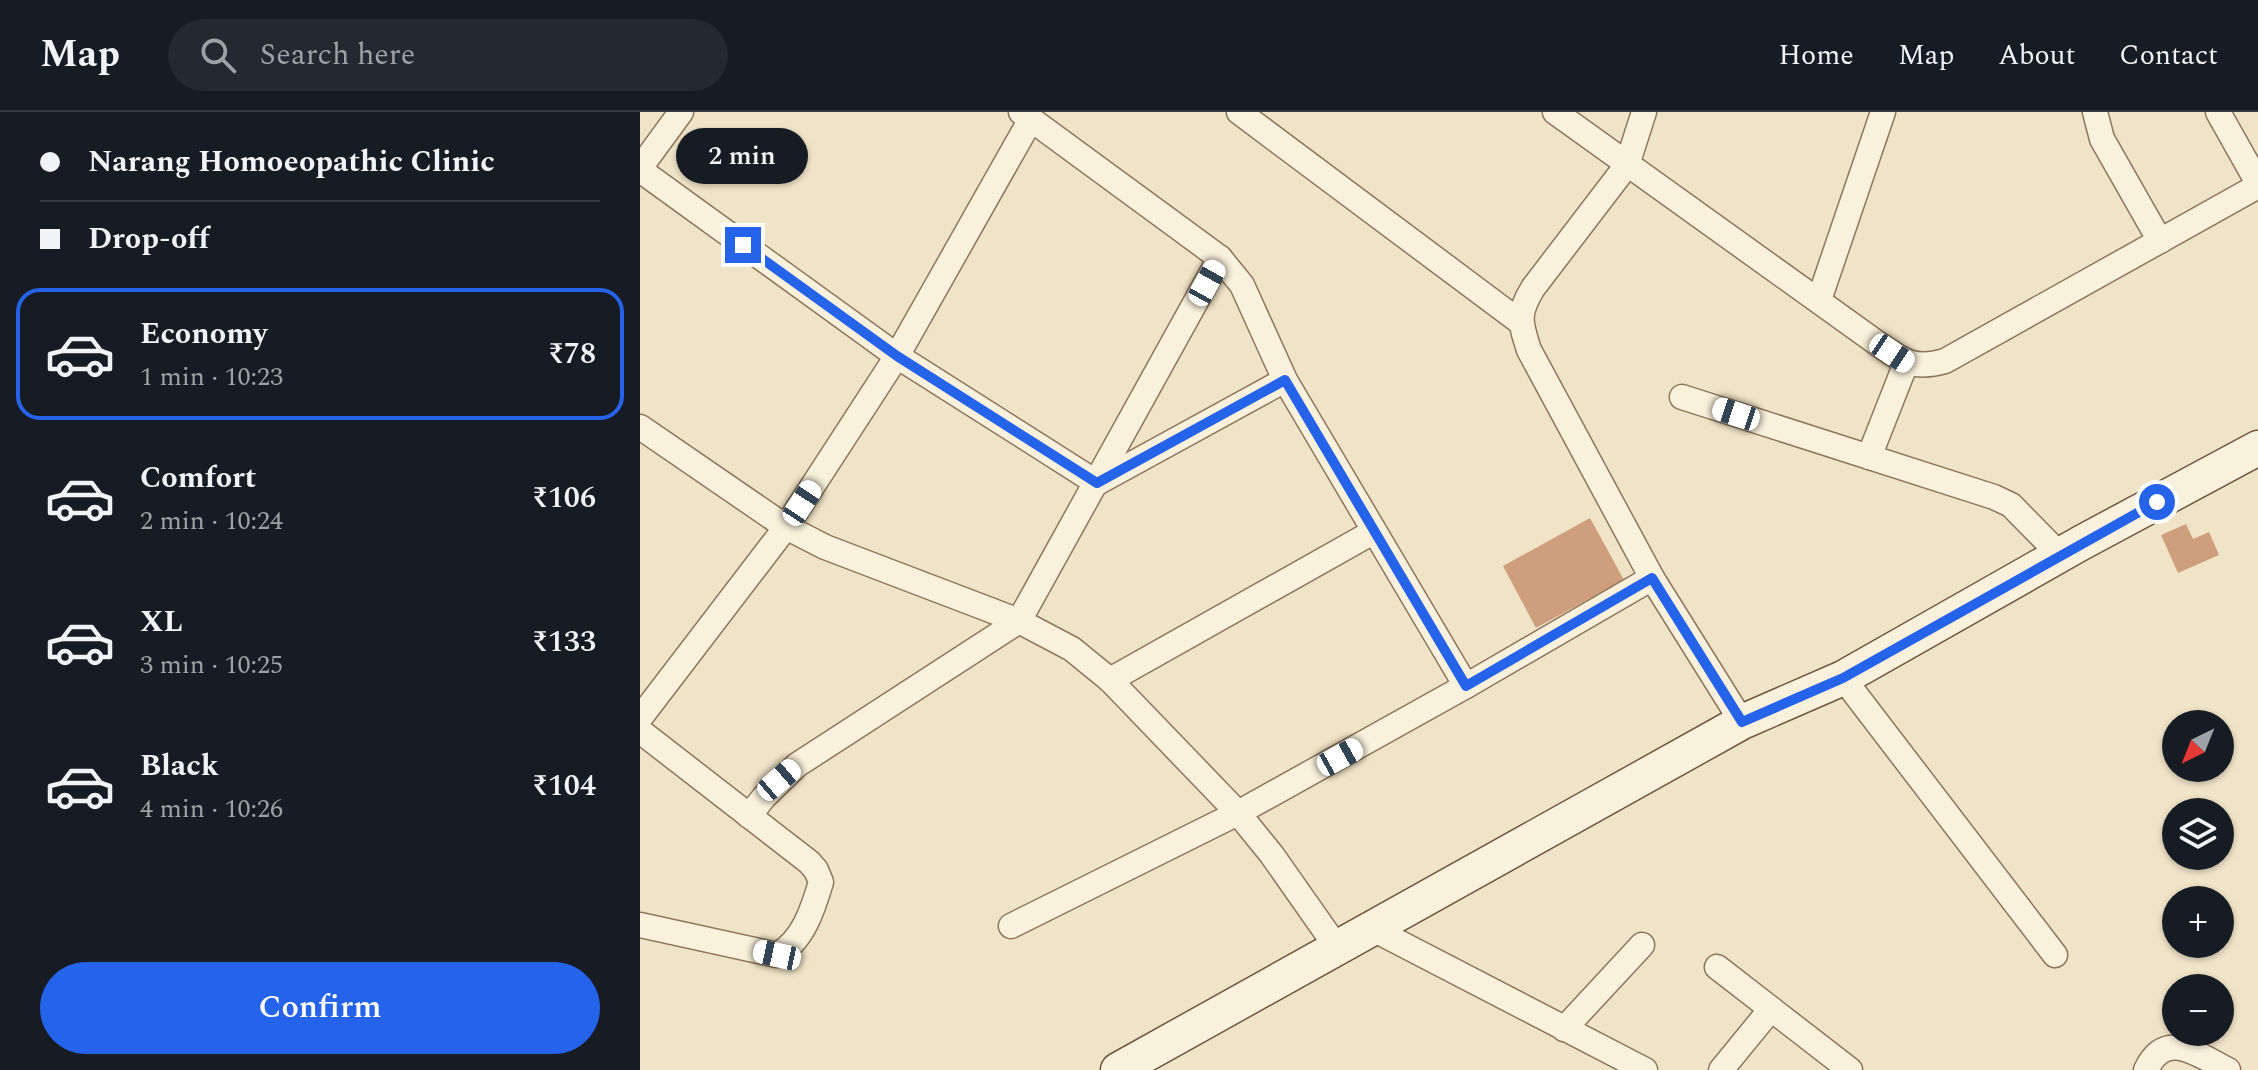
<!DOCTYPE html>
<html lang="en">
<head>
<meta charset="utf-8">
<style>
  body { margin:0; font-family:Spectral,serif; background:#242831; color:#f1f3f6; height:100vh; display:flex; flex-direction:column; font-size:30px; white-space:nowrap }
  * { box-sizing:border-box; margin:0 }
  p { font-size:26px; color:#9ea1a6 }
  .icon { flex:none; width:44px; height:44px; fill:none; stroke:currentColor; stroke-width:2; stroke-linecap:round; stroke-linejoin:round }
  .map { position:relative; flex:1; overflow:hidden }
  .sheet { display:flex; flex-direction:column; background:#171b24; width:640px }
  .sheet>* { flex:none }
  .banner { display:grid; align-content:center; height:176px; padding:0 40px; background:#171b24 }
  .needle { width:52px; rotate:223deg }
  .buttons { position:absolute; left:1522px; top:598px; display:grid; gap:16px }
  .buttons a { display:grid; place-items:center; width:72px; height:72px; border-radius:50%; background:#171b24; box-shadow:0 2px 6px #0004; font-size:40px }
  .end { position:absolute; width:36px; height:36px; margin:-18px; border:10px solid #2563eb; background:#fff; box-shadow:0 0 0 4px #fff }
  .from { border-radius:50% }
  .bubble { position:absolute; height:56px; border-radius:28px; background:#171b24; box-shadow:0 2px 6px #0004; font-size:26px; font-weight:600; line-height:56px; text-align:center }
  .car { position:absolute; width:24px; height:48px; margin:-24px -12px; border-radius:10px; box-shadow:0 0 6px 2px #0007; background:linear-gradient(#fff 24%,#345 0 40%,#fff 0 76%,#345 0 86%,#fff 0) }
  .banner b { display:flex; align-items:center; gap:28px; height:76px; font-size:30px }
  .banner b+b { border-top:2px solid #363941 }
  .banner i { width:20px; height:20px; background:#f1f3f6 }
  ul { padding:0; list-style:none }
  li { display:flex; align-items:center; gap:24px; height:132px; margin:0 16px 12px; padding:0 24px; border:4px solid transparent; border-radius:24px }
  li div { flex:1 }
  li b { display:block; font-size:30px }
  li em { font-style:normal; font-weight:600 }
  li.on { border-color:#2563eb }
  li>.icon { width:72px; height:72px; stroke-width:1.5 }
  .action { display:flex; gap:16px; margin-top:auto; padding:16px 40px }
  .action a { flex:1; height:92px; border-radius:48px; background:#2563eb; color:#fff; font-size:32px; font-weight:600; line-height:92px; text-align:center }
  header { display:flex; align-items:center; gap:48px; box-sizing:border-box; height:112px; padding:0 40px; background:#171b24; border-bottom:2px solid #363941 }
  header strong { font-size:38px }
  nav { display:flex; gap:44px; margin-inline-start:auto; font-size:28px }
  .search { width:560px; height:72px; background:#242831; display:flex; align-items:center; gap:20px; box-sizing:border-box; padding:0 28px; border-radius:44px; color:#9ea1a6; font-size:30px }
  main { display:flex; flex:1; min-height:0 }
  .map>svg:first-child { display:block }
  .building { fill:#cf9f7d }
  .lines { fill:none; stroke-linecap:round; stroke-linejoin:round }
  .street-casing { stroke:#8d765c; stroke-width:27 }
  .secondary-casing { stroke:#6f573f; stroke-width:37 }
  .street { stroke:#faf1dc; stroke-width:24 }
  .secondary { stroke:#faf1dc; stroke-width:34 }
  .route { stroke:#2563eb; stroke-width:10 }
</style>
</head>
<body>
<header>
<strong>Map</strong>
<div class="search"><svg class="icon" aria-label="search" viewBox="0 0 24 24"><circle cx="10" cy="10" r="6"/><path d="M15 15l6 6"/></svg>Search here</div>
<nav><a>Home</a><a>Map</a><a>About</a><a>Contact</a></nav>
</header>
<main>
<section class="sheet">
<div class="banner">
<b><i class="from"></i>Narang Homoeopathic Clinic</b>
<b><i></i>Drop-off</b>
</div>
<ul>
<li class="on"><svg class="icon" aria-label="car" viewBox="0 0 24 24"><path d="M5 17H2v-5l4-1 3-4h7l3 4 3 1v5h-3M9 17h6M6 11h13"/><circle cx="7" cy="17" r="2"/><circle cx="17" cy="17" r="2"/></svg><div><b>Economy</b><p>1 min · 10:23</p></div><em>₹78</em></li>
<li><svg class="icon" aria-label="car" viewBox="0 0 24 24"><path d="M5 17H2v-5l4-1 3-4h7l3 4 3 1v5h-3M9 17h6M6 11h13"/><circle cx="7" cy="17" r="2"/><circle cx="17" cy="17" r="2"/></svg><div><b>Comfort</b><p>2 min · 10:24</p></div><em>₹106</em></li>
<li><svg class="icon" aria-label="car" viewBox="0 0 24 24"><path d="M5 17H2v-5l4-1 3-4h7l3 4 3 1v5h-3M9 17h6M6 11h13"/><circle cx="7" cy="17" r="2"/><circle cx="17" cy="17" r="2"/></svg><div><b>XL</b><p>3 min · 10:25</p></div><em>₹133</em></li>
<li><svg class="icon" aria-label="car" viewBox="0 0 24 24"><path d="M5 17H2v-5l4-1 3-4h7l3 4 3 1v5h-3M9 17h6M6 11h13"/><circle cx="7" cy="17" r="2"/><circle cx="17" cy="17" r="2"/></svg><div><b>Black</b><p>4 min · 10:26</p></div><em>₹104</em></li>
</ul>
<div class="action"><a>Confirm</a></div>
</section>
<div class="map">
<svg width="1618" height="958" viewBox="0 0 1618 958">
  <rect width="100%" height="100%" fill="#f0e4c8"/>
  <g class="building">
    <polygon points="950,406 984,468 896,516 863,454"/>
    <polygon points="1546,412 1553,427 1569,420 1579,443 1538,461 1521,423"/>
  </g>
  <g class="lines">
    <g class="street-casing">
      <g id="street">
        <polyline points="599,0 880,210"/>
        <path d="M915 0 1237 231C1263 249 1273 258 1305 249L1618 74"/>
        <path d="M1004 0 987 53 893 176C877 202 880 210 889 238L1012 466 1102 610"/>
        <polyline points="1455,0 1462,27 1520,129"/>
        <polyline points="1578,0 1618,71"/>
        <polyline points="0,56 41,0"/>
        <polyline points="0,58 257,244 457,371 645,268"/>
        <polyline points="580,146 602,173 645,268 826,574"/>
        <polyline points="1179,188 1243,0"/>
        <polyline points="1042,285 1354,385 1371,393 1420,443"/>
        <polyline points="0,315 146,415 185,435 379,509 432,537 470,568 598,701 632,743 698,837"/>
        <polyline points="1229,345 1266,251"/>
        <polyline points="1203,566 1415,843"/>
        <polyline points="470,568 733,420"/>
        <polyline points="0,606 146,415 257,244 391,7"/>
        <path d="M0 619 169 750 176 758 181 770C173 797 163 829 137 843L0 813"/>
        <polyline points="109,704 124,685 157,653 379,509 580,146 381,0"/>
        <polyline points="371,814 598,701 826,574 1012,466"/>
        <polyline points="733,817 1005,958"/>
        <polyline points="1077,855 1210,958"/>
        <polyline points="924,917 1002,833"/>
        <polyline points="1081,958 1131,897"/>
        <path d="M1506 958C1526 916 1558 943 1588 958"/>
      </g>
    </g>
    <g class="secondary-casing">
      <polyline id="secondary" points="478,958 1102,610 1203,566 1441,431 1618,336"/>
    </g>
    <use href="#street" class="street"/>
    <use href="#secondary" class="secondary"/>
  </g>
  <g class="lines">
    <polyline class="route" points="103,133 257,244 457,371 645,268 826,574 1012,466 1102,610 1203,566 1517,390"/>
  </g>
</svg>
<div class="buttons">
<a><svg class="needle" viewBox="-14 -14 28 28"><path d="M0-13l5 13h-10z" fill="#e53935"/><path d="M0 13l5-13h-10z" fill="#9ea1a6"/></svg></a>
<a><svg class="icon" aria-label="layers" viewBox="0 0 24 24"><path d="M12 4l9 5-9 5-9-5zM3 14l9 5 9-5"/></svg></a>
<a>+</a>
<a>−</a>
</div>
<i class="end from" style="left:1517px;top:390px"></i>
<i class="end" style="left:103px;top:133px"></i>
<div class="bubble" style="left:36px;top:16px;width:132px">2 min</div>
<i class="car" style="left:567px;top:171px;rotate:29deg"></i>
<i class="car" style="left:1252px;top:241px;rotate:124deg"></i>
<i class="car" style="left:1096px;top:302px;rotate:288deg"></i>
<i class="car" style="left:162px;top:391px;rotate:33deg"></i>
<i class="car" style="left:700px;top:645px;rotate:61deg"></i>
<i class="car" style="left:139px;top:668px;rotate:49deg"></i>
<i class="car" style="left:137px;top:843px;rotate:282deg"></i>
</div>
</main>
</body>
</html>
